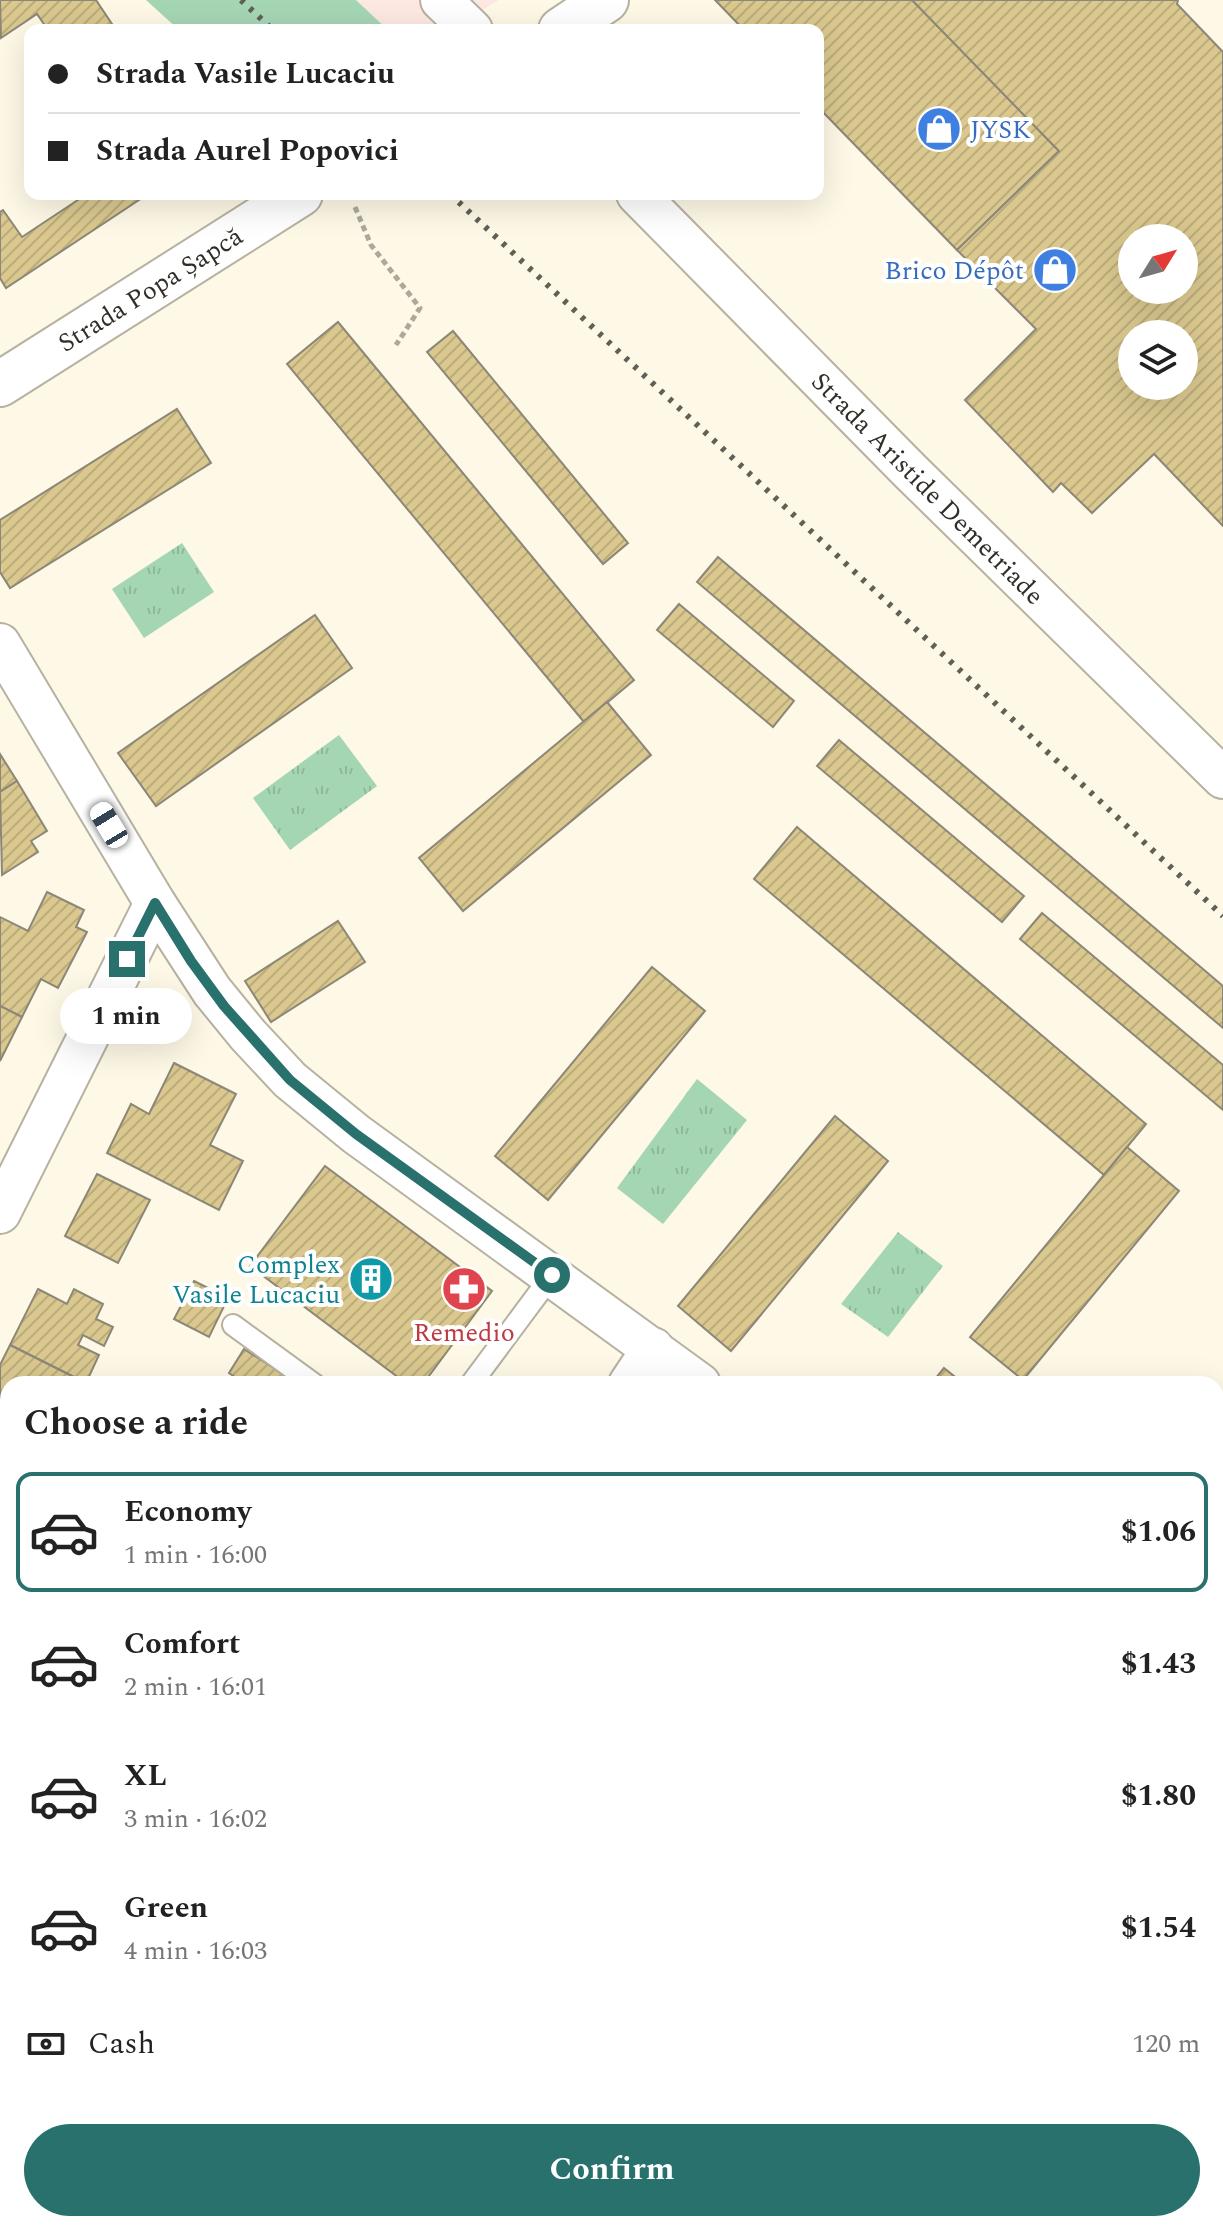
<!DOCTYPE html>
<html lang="en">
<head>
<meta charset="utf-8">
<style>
  body { margin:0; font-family:Spectral,serif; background:#f2f2f2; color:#222; height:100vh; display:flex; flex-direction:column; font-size:30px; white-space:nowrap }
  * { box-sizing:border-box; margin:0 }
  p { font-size:26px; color:#767676 }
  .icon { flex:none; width:44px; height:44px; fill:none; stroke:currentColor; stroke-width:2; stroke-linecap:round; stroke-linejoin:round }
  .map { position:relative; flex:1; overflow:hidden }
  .sheet { position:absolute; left:0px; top:1376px; width:1224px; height:856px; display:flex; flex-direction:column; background:#fff; border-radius:24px 24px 0 0; box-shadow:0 8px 32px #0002 }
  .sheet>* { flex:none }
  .banner { position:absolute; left:24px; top:24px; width:800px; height:176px; border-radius:16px; box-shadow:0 8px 32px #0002; display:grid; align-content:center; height:176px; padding:0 24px; background:#fff }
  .needle { width:52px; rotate:53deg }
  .buttons { position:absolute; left:1118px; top:224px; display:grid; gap:16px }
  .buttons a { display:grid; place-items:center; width:80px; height:80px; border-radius:50%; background:#fff; box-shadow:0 8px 32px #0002; font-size:40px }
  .end { position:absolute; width:36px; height:36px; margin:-18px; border:10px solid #28716d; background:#fff; box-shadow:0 0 0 4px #fff }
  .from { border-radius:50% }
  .bubble { position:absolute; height:56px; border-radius:28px; background:#fff; box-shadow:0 8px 32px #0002; font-size:26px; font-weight:700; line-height:56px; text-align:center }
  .car { position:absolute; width:24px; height:48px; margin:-24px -12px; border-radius:10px; box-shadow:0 0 6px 2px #0007; background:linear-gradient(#fff 24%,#345 0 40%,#fff 0 76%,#345 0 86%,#fff 0) }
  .banner b { display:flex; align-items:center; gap:28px; height:76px; font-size:30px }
  .banner b+b { border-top:2px solid #e0e0e0 }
  .banner i { width:20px; height:20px; background:#222 }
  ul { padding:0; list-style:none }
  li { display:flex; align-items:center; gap:24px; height:120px; margin:0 16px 12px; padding:0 8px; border:4px solid transparent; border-radius:16px }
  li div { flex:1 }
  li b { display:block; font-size:30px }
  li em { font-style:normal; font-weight:700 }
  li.current { border-color:#28716d }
  li>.icon { width:72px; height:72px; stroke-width:1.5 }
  h2 { padding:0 24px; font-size:36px; line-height:96px }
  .pay { display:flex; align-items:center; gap:20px; height:88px; padding:0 24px; font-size:30px }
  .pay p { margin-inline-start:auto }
  .button { display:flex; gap:16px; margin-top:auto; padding:16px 24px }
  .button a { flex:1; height:92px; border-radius:48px; background:#28716d; color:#fff; font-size:32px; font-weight:700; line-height:92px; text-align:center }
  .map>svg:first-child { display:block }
  .industrial { fill:#fde9e1 }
  .green { fill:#a5d6b4 }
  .park { fill:url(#park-tufts) }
  .building { fill:url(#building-hatch); stroke:#8c8777; stroke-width:2; fill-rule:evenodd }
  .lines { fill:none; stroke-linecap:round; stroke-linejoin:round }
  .service-casing { stroke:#b6b1a0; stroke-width:24 }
  .minor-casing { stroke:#b6b1a0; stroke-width:44 }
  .secondary-casing { stroke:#b6b1a0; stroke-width:48 }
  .path { stroke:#ada89b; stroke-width:5; stroke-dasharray:6 4; stroke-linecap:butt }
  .service { stroke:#fff; stroke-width:20 }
  .minor { stroke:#fff; stroke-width:40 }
  .secondary { stroke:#fff; stroke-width:44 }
  .rail { stroke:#625f56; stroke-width:6; stroke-dasharray:4 8; stroke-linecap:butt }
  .route { stroke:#28716d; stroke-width:10 }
  .labels { text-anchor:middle; stroke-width:8; stroke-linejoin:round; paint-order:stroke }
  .shop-label { font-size:26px; fill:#366cbe; stroke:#fff; text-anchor:start }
  .street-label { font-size:26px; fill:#302e27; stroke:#fff }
  .culture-label { font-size:26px; fill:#0d838f; stroke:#fff; text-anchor:end }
  .health-label { font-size:26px; fill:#be3a42; stroke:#fff }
</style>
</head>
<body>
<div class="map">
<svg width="1223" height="2232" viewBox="0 0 1223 2232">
  <defs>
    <pattern id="park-tufts" width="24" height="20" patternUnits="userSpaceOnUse" patternTransform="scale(2)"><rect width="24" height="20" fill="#a5d6b4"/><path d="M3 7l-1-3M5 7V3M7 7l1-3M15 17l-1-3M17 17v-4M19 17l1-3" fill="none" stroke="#8eb89b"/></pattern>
    <pattern id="building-hatch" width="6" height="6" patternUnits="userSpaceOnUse" patternTransform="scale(2)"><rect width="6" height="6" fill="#dac88f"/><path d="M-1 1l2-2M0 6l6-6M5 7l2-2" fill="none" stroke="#bbac7b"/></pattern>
  </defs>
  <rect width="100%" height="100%" fill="#fef8e6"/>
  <polygon class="industrial" points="356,0 499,0 449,30 388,30"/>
  <polygon class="green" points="146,0 356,0 388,30 179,30"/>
  <g class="park">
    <polygon points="182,543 214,592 144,638 112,589"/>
    <polygon points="339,735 377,786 290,850 253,798"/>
    <polygon points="697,1079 747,1120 663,1224 617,1188"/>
    <polygon points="898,1232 943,1266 888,1337 841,1304"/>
  </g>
  <g class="building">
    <polygon points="0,0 96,0 116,30 48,30 37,14 1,38"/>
    <polygon points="715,0 912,0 1059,151 957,250 818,107 818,30 744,30"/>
    <path d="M912 0H1178L1177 4 1223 52V526L1154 454 1092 513 1061 483 1053 492 965 400 1036 329 957 250 1059 151ZM1132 238H1184V290H1132ZM1132 334H1184V386H1132Z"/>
    <polygon points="87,194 148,194 6,288 0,278 0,212 3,210 22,237"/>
    <polygon points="338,322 634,680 584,722 287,364"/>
    <polygon points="453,331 628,543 603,564 427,352"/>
    <polygon points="177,409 211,463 10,588 0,572 0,520"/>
    <polygon points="718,557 1223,986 1223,1028 697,582"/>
    <polygon points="679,604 794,701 773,727 657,630"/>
    <polygon points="315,615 352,668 156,806 118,753"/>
    <polygon points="607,702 651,755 463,911 419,858"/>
    <polygon points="839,740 1024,896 1002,922 817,766"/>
    <polygon points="0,754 17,781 0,792"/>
    <polygon points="17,781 47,831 31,841 38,852 2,875 0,792"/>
    <polygon points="797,827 1146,1124 1104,1175 754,879"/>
    <polygon points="47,892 84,910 76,927 87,932 58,988 41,979 22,1017 0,1006 0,917 28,931"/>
    <polygon points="1042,913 1223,1065 1223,1110 1020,939"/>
    <polygon points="338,921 365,962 271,1022 245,981"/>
    <polygon points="652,967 705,1011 548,1200 495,1156"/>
    <polygon points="0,1006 22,1017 0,1061"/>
    <polygon points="174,1063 236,1094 210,1145 243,1161 219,1210 107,1153 131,1104 149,1114"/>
    <polygon points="835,1116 888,1161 731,1351 678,1306"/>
    <polygon points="1127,1147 1179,1191 1023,1380 970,1337"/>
    <polygon points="325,1166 492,1291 423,1384 407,1384 250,1266"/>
    <polygon points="97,1174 150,1200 118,1263 65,1236"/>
    <polygon points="194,1281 228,1298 209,1337 174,1319"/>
    <polygon points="38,1289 67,1304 74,1289 103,1304 96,1319 113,1327 104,1346 83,1335 78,1345 99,1355 86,1383 10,1345"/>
    <polygon points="10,1345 86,1383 87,1384 8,1384 8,1407 0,1403 0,1365"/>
    <polygon points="244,1349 297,1383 297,1384 245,1384 229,1373"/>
    <polygon points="944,1368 964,1384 931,1384"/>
    <polygon points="1216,1401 1223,1405 1223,1481 1216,1492"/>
    <polygon points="0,1462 8,1466 8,1536 4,1544 0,1542"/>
    <polygon points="48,2224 169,2224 172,2232 47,2232 45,2226"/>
    <polygon points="558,2224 618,2224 620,2232 560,2232"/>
    <polygon points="653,2224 698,2224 700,2232 655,2232"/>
    <polygon points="950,2224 971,2224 972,2232 951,2232"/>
  </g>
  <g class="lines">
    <g class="service-casing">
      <g id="service">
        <polyline points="233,1325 314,1384"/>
        <polyline points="471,1384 552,1275"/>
        <polyline points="1216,1767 1223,1772"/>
      </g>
    </g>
    <g class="minor-casing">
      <g id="minor">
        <polyline points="441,0 472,30"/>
        <polyline points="637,194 910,471 1223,778"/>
        <polyline points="0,644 155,903 212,991 248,1035 290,1080 356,1134 700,1384"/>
        <polyline points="0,1213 155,903"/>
        <polyline points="629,1384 653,1348"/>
        <polyline points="0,1596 8,1600"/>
        <polyline points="1216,1794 1223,1806"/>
        <polyline points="0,2159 8,2157"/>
        <polyline points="411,2224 427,2232"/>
      </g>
    </g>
    <g class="secondary-casing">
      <g id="secondary">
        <polyline points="561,30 606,0"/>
        <polyline points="0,384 300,194"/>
      </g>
    </g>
    <g class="path">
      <polyline points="355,207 371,245 420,308 396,345"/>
      <polyline points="1216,1952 1223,1951"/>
      <polyline points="1216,2049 1223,2053"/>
      <polyline points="1216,2216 1223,2219"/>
      <polyline points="726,2224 727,2232"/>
      <polyline points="221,2232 226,2224"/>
    </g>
    <use href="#service" class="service"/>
    <use href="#minor" class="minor"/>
    <use href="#secondary" class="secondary"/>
    <g class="rail">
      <polyline points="241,0 273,30"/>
      <polyline points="450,194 1223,916"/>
    </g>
  </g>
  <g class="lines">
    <polyline class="route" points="127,959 155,903 191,961 224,1006 290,1080 356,1134 552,1275"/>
  </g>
  <defs>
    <g id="shop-disc" transform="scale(2.3)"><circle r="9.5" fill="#3f7fe0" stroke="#fff"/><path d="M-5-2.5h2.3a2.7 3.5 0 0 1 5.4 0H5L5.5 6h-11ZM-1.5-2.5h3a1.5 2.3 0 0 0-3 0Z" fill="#fff"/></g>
    <g id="building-disc" transform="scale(2.3)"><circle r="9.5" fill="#0f9aa8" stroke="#fff"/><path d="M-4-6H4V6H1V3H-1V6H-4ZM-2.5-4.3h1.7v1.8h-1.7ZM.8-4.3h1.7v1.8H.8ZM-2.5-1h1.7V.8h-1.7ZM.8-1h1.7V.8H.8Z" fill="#fff"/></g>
    <g id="pharmacy-disc" transform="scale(2.3)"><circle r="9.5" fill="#e0444e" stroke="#fff"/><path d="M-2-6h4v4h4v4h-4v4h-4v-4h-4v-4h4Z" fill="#fff"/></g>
  </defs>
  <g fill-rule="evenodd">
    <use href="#shop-disc" x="939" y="129"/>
    <use href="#shop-disc" x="1055" y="270"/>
    <use href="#building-disc" x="371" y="1279"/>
    <use href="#pharmacy-disc" x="464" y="1289"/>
  </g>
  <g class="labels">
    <g class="shop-label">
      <text x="970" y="138">JYSK</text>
      <text x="1024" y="279" text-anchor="end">Brico Dépôt</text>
    </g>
    <g class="street-label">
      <text transform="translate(150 289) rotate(-32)" y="9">Strada Popa Șapcă</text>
      <text transform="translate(928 488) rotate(45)" y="9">Strada Aristide Demetriade</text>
    </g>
    <g class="culture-label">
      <text x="340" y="1273">Complex<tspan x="340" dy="30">Vasile Lucaciu</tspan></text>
    </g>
    <g class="health-label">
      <text x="464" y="1341">Remedio</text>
    </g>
  </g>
</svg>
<div class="buttons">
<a><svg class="needle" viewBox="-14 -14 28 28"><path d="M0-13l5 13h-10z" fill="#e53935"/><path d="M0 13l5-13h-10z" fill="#767676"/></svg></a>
<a><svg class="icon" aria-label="layers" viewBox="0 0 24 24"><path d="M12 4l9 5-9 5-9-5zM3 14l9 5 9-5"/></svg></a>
</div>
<i class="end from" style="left:552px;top:1275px"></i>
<i class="end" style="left:127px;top:959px"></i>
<div class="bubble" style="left:60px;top:988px;width:132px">1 min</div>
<i class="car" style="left:109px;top:825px;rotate:329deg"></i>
<div class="banner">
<b><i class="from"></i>Strada Vasile Lucaciu</b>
<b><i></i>Strada Aurel Popovici</b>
</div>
<section class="sheet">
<h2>Choose a ride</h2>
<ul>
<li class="current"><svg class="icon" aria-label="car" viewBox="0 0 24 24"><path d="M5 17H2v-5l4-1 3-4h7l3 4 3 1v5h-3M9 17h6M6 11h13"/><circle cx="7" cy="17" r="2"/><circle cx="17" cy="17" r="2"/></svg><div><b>Economy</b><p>1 min · 16:00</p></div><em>$1.06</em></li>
<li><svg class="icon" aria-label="car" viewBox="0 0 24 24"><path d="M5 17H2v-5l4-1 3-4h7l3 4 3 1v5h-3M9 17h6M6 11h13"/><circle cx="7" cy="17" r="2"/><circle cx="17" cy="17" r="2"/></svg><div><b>Comfort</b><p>2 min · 16:01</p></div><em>$1.43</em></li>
<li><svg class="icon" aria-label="car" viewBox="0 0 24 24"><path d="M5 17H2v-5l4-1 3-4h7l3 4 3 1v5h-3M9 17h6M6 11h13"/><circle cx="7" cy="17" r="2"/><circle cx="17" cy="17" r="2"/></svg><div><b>XL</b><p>3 min · 16:02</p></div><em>$1.80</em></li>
<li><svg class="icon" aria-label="car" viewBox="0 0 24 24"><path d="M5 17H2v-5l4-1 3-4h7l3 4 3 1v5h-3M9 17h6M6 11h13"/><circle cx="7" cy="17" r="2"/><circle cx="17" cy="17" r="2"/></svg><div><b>Green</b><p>4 min · 16:03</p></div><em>$1.54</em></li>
</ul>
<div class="pay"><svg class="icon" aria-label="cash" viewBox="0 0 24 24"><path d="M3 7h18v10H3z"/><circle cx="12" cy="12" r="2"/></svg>Cash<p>120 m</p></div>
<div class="button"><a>Confirm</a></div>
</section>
</div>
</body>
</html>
